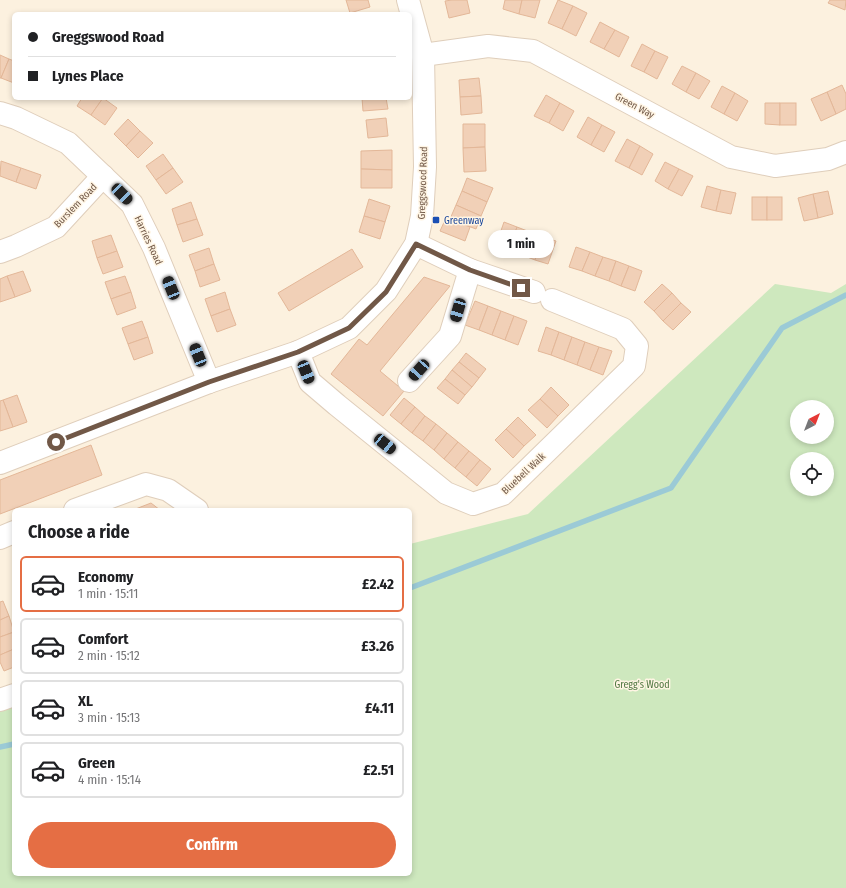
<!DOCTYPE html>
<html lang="en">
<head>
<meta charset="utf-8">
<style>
  body { margin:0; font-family:"Fira Sans Condensed",sans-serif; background:#f2f2f2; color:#202124; height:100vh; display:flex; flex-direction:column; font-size:15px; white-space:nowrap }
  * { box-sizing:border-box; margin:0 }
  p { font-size:13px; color:#757577 }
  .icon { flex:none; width:22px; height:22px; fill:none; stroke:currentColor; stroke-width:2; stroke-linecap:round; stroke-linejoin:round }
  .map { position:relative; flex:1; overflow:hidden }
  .drawer { position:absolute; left:12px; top:508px; width:400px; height:368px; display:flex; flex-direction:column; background:#fff; border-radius:6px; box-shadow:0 2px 6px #0003 }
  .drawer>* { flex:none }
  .hud { position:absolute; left:12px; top:12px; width:400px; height:88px; border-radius:6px; box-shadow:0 2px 6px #0003; display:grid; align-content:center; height:88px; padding:0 16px; background:#fff }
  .needle { width:26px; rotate:42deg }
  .fabs { position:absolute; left:790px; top:400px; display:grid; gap:8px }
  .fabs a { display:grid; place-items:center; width:44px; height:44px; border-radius:50%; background:#fff; box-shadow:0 2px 6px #0003; font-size:20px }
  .end { position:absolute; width:18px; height:18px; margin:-9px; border:5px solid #715847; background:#fff; box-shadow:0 0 0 2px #fff }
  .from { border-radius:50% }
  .bubble { position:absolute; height:28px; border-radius:14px; background:#fff; box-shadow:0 2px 6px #0003; font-size:13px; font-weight:700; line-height:28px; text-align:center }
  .car { position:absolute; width:12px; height:24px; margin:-12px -6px; border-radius:5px; box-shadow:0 0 3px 1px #0007; background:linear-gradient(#222 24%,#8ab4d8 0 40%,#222 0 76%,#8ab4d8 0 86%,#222 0) }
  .hud b { display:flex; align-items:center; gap:14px; height:38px; font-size:15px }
  .hud b+b { border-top:1px solid #e0e0e0 }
  .hud i { width:10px; height:10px; background:#202124 }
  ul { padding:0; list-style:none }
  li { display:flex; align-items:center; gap:12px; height:56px; margin:0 8px 6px; padding:0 8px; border:2px solid #e0e0e0; border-radius:6px }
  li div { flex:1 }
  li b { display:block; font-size:15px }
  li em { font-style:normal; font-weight:700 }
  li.on { border-color:#e56e44 }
  li>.icon { width:36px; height:36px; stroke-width:1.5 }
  h2 { padding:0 16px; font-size:18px; line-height:48px }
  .cta { display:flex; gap:8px; margin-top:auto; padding:8px 16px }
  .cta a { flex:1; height:46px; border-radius:24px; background:#e56e44; color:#fff; font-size:16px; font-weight:700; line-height:46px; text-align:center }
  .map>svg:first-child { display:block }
  .green { fill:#cee8be; fill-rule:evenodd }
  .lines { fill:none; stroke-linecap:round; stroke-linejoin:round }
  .stream { stroke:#9bcad6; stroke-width:5.5 }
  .building { fill:#f1d0b7; stroke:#e3b798 }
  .minor-casing { stroke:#dfcebb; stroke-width:24 }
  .minor { stroke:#fff; stroke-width:22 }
  .route { stroke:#715847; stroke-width:5 }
  .transit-dot { fill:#1a4fb4; stroke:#fff5e4; stroke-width:1.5 }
  .labels { text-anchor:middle; stroke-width:3; stroke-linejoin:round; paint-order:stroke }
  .street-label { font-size:10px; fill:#715847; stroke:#fff5e4 }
  .transit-label { font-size:10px; fill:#164399; stroke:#fff5e4; text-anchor:start }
  .park-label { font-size:10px; fill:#4e7740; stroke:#fff5e4 }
</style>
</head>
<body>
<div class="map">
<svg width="846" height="888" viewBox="0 0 846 888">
  <rect width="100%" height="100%" fill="#fcf1df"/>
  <path class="green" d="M775 284 831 293 846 284V888H0V710L14 705V874H410V544L528 514ZM797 407H827V437H797ZM797 459H827V489H797Z"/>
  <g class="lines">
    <g class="stream">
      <polyline points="410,588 671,488 782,328 846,295"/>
      <polyline points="0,747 14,744"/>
    </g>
  </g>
  <g class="building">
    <polygon points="346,0 368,0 370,7 350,13"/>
    <polygon points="452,0 467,0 470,13 449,18 445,1"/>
    <polygon points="505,0 522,0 519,14 503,9"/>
    <polygon points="522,0 540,0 535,18 519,14"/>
    <polygon points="558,0 573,6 562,29 548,23"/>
    <polygon points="830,0 846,0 845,10 828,3"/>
    <polygon points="573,6 587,13 576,36 562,29"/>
    <polygon points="600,22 615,30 604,49 590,42"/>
    <polygon points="615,30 629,37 619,57 604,49"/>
    <polygon points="642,44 655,51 644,72 631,66"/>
    <polygon points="655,51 668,57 657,79 644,72"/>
    <polygon points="0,55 9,59 1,78 0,78"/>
    <polygon points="9,59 14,61 14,83 1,78"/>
    <polygon points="682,66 696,73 686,92 672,84"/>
    <polygon points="696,73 710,81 699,99 686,92"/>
    <polygon points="479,78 481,96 460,97 459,80"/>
    <polygon points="842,85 846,94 846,109 836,114 827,92"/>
    <polygon points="722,86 735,93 724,114 711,107"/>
    <polygon points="827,92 836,114 821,121 811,99"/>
    <polygon points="735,93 748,101 737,121 724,114"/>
    <polygon points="546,95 560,103 549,123 534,116"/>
    <polygon points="481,96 482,113 461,115 460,97"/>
    <polygon points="82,98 103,98 91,115 77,106"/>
    <polygon points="103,98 117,108 105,125 91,115"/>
    <polygon points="362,98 386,98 388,109 363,111"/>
    <polygon points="560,103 574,111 563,131 549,123"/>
    <polygon points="765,103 780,103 780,125 765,124"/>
    <rect x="780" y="103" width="16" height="22"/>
    <polygon points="588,117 602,125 591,145 577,137"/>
    <polygon points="386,118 388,136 368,138 366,120"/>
    <polygon points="128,119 140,131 126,146 114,134"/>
    <polygon points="463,124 485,124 485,147 463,148"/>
    <polygon points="602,125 615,132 604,152 591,145"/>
    <polygon points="140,131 153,143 138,158 126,146"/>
    <polygon points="627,139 640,146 629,168 615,161"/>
    <polygon points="640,146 653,154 642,175 629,168"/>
    <polygon points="485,147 486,171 464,172 463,148"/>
    <polygon points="392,150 392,170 361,169 361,151"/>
    <polygon points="163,154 173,168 156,180 146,166"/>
    <polygon points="1,161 21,168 16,182 0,176"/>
    <polygon points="665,162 679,169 668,189 655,181"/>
    <polygon points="21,168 41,175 36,189 16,182"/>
    <polygon points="173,168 183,182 166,194 156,180"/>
    <polygon points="361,169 392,170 392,188 361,188"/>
    <polygon points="679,169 693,176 682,196 668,189"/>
    <polygon points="467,178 493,188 487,202 462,191"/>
    <polygon points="707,186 721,190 716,211 701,207"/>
    <polygon points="721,190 736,193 731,214 716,211"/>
    <polygon points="462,191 487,202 481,216 456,205"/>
    <polygon points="828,191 833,214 818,218 813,194"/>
    <polygon points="813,194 818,218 804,221 798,198"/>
    <rect x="752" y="197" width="15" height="23"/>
    <rect x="767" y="197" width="15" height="23"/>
    <polygon points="369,199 390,206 385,222 364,216"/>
    <polygon points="191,202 197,219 177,225 172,209"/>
    <polygon points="456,205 481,216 476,229 450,219"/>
    <polygon points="364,216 385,222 380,239 359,232"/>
    <polygon points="446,218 470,227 465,241 440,231"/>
    <polygon points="197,219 203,235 183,242 177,225"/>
    <polygon points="504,222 517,227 509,250 496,245"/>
    <polygon points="517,227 530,232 522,255 509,250"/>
    <polygon points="530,232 543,237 535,260 522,255"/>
    <polygon points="111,235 117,251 97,258 92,241"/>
    <polygon points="543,237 556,241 548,264 535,260"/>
    <polygon points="576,247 590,252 582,271 569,267"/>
    <polygon points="209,248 214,264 195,271 189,255"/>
    <polygon points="352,249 363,267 289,311 278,293"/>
    <polygon points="117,251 123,267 103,274 97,258"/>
    <polygon points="590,252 603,257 595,276 582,271"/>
    <polygon points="603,257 616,261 609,281 595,276"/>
    <polygon points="616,261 629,266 621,286 609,281"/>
    <polygon points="214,264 220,280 200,287 195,271"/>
    <polygon points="629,266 642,271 635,291 621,286"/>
    <polygon points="23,271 31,291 15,297 7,276"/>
    <polygon points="7,276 15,297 0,302 0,279"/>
    <polygon points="125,276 131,292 111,299 105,282"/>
    <polygon points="424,277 450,286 380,371 404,391 383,416 331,374 359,339 367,345"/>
    <polygon points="662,284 672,293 654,311 644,302"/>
    <polygon points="131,292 136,308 117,315 111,299"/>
    <polygon points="225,292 230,309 211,316 205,299"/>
    <polygon points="672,293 681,303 663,321 654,311"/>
    <polygon points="475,301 488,306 479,330 465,325"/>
    <polygon points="681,303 691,312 673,330 663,321"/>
    <polygon points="488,306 501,311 492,335 479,330"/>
    <polygon points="230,309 236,325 217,332 211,316"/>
    <polygon points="501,311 514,316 505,340 492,335"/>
    <polygon points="514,316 527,321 518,345 505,340"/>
    <polygon points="142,321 148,337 128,344 122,328"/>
    <polygon points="546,327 559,332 551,355 538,351"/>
    <polygon points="559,332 572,337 564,360 551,355"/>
    <polygon points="148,337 153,353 134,360 128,344"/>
    <polygon points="572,337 585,342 577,365 564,360"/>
    <polygon points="585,342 599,347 590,370 577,365"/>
    <polygon points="599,347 612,351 603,375 590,370"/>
    <polygon points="466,353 486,369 479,378 459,362"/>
    <polygon points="459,362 479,378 472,387 452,370"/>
    <polygon points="452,370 472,387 465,395 445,379"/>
    <polygon points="445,379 465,395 458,404 437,388"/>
    <polygon points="551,387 569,405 558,416 540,399"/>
    <polygon points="17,395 27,422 13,427 3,400"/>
    <polygon points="404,398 415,407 401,424 390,415"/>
    <polygon points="540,399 558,416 547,428 528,410"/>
    <polygon points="3,400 13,427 0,431 0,401"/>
    <polygon points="415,407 425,416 412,433 401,424"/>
    <polygon points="425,416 436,424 423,441 412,433"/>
    <polygon points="518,417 536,435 524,446 506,429"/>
    <polygon points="436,424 447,433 434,450 423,441"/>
    <polygon points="506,429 524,446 513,458 495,440"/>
    <polygon points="447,433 458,442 444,459 434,450"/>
    <polygon points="458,442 469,451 455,468 444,459"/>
    <polygon points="91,445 102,475 0,514 0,480"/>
    <polygon points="469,451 480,460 466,477 455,468"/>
    <polygon points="480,460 491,469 477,486 466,477"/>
    <polygon points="151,503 160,510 133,510"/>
    <polygon points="3,601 9,616 0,620 0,602"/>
    <polygon points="9,616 14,632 0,637 0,620"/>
    <polygon points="14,632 14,649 0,655 0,637"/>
    <polygon points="14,649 14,667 4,671 0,662 0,655"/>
  </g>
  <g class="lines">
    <g class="minor-casing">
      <g id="minor">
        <polyline points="423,55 488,46 533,51 731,157 775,166 828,159 846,152"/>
        <polyline points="0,113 16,118 68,143 132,204 154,248 209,382"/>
        <polyline points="416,244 470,270 534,292"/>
        <polyline points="0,252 16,246 56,227 103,176"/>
        <polyline points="298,352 310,382 337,405 446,493 473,504 503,494 634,366 637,346 623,329 552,300"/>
        <polyline points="409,381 450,336 470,270"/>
        <polyline points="0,463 209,382 298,352 349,328 386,291 416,244 422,216 425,167 423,55 408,0"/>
        <polyline points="75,510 146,484 168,490 197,510"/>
        <polyline points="0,538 14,532"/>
        <polyline points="0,700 14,695"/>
      </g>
    </g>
    <use href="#minor" class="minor"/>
  </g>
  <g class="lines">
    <polyline class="route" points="56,442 209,382 298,352 349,328 386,292 416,244 470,270 521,288"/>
  </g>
  <rect class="transit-dot" x="432" y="216" width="8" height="8" rx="2"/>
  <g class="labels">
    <g class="street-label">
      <text transform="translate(635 105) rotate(28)" y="4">Green Way</text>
      <text transform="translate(422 183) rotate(-88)" y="4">Greggswood Road</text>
      <text transform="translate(75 205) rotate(-46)" y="4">Burslem Road</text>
      <text transform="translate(149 240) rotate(65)" y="4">Harries Road</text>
      <text transform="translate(523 473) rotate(-43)" y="4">Bluebell Walk</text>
    </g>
    <g class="transit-label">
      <text x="444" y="224">Greenway</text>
    </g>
    <g class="park-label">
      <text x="642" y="688">Gregg's Wood</text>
    </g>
  </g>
</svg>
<div class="fabs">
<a><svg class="needle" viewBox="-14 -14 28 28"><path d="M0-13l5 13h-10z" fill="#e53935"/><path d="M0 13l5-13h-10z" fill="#757577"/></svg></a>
<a><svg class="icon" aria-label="locate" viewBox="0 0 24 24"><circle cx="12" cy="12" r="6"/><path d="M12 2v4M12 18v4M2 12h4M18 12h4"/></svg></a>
</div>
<i class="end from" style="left:56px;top:442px"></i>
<i class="end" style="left:521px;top:288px"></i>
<div class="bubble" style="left:488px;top:230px;width:66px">1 min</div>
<i class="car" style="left:122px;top:194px;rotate:135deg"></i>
<i class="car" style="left:171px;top:288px;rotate:338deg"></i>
<i class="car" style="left:458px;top:310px;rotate:196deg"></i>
<i class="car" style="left:198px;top:355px;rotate:338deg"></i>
<i class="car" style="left:419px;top:370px;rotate:222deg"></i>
<i class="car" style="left:306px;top:372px;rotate:158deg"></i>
<i class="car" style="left:385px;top:444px;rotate:129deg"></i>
<div class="hud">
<b><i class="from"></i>Greggswood Road</b>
<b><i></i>Lynes Place</b>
</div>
<section class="drawer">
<h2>Choose a ride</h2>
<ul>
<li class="on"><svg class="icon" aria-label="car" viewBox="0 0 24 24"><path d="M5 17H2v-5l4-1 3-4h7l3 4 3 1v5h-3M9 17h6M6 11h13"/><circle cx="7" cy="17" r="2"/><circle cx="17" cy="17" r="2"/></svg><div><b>Economy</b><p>1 min · 15:11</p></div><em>£2.42</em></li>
<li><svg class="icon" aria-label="car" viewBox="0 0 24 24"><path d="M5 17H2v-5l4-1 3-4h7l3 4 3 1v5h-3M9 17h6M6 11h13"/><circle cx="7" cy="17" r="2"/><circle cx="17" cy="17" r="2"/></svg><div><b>Comfort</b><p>2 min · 15:12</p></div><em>£3.26</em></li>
<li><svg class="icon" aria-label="car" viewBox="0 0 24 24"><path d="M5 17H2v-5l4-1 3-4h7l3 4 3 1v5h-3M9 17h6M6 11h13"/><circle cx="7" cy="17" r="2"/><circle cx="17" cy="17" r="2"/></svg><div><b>XL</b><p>3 min · 15:13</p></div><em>£4.11</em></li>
<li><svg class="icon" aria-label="car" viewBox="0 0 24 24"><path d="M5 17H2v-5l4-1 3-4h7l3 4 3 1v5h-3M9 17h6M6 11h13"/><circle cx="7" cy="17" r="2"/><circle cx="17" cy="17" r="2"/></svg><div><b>Green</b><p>4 min · 15:14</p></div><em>£2.51</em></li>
</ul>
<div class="cta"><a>Confirm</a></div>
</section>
</div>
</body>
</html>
